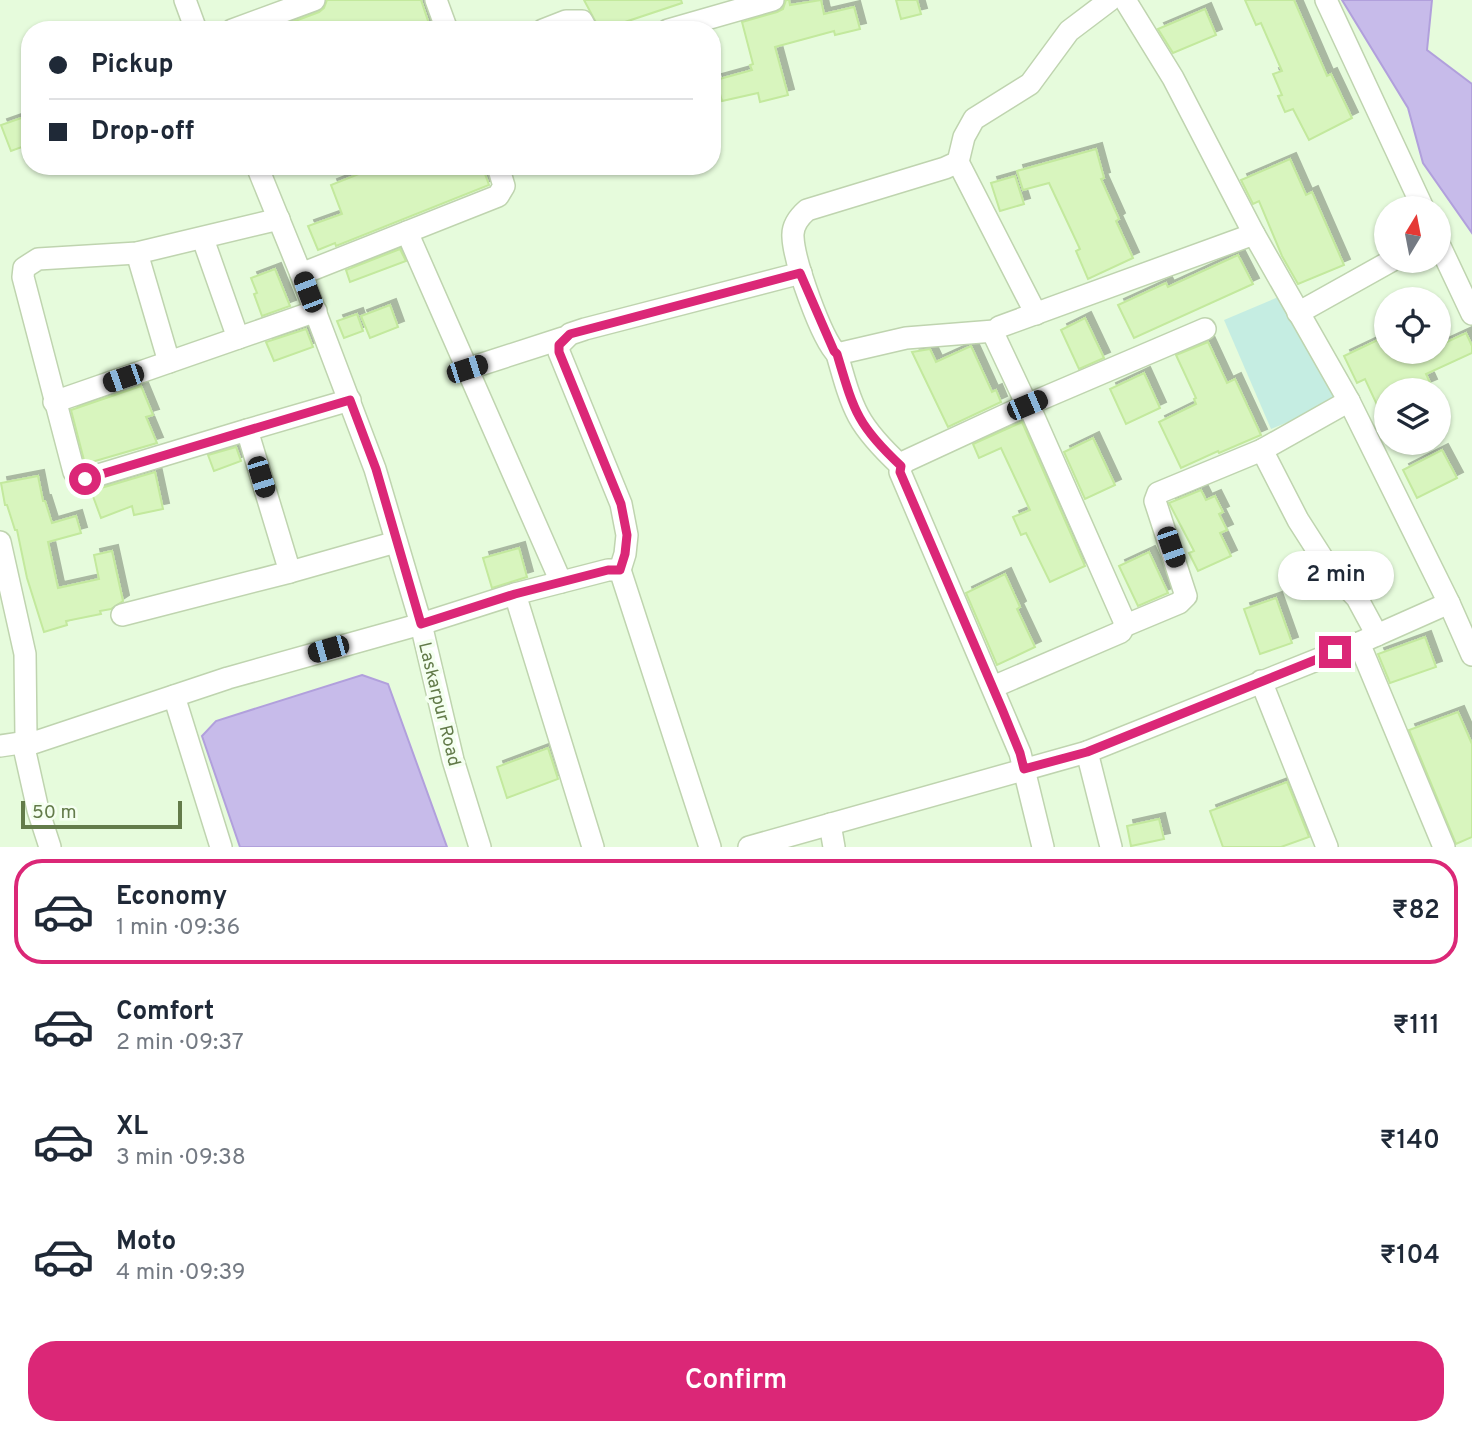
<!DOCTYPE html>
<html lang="en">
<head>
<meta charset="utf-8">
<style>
  body { margin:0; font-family:Overpass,sans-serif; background:#f2f2f3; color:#1f2937; height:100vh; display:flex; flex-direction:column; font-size:26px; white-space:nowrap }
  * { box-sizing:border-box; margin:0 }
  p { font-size:23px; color:#747a83 }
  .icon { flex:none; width:38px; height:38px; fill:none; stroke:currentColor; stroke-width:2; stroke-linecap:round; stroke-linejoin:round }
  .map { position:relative; height:847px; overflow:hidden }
  .details { display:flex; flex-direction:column; background:#fff; flex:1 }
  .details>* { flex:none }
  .top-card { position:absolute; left:21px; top:21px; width:700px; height:154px; border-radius:28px; box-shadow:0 2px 5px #0004; display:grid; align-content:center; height:154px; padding:0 28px; background:#fff }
  .needle { width:46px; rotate:10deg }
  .tools { position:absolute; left:1374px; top:196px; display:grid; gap:14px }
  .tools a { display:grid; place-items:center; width:77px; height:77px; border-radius:50%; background:#fff; box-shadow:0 2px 5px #0004; font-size:35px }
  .scale { position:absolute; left:21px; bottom:18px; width:161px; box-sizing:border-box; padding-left:7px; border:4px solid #637b4a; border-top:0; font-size:19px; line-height:24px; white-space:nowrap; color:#637b4a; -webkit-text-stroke:5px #f4fff0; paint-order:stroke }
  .end { position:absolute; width:32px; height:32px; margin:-16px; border:9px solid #db2777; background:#fff; box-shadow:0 0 0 4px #fff }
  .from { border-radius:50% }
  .bubble { position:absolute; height:49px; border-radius:24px; background:#fff; box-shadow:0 2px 5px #0004; font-size:23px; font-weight:600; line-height:49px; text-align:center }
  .car { position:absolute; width:21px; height:42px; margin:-21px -10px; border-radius:9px; box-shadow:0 0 5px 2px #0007; background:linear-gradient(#222 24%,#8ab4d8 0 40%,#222 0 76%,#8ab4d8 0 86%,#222 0) }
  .top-card b { display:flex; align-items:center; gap:24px; height:66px; font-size:26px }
  .top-card b+b { border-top:2px solid #e0e1e3 }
  .top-card i { width:18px; height:18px; background:#1f2937 }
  ul { padding:12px 0 0; list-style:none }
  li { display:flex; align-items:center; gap:21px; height:105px; margin:0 14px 10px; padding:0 14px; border:4px solid transparent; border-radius:28px }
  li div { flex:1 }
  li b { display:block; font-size:26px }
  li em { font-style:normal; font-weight:600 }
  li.active { border-color:#db2777 }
  li>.icon { width:63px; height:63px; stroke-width:1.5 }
  .primary-button { display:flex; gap:14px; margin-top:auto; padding:14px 28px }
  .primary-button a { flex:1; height:80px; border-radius:28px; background:#db2777; color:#fff; font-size:28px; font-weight:600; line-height:80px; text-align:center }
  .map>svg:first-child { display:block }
  .residential { fill:#e6fbdc; fill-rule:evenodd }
  .green { fill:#c5ede2 }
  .water { fill:#c7bbea; stroke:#b1a0dc; stroke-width:2 }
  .building { fill:#d8f5be; stroke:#c3e99d; stroke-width:2; filter:url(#shadow) }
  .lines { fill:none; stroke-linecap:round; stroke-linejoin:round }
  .street-casing { stroke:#bfd4af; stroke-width:24 }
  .street { stroke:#fff; stroke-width:21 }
  .route { stroke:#db2777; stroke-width:9 }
  .labels { text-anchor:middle; stroke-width:7; stroke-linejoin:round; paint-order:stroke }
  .street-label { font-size:18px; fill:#637b4a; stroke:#f4fff0 }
</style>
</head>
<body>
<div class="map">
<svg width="1472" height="847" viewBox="0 0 1472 847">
  <defs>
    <filter id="shadow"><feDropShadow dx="6" dy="-6" stdDeviation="0" flood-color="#0004"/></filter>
  </defs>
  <rect width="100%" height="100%" fill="#eefee8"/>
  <path class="residential" d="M0 0H1472V847H0ZM30 30H712V166H30ZM1386 208H1438V261H1386ZM1386 299H1438V352H1386ZM1386 390H1438V443H1386Z"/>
  <polygon class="green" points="1283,295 1342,400 1271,429 1224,320"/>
  <g class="water">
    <polygon points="1342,0 1432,0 1427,50 1472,84 1472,233 1423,163 1408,108"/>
    <polygon points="362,675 388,684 447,847 240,847 202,736 216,721"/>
  </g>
  <g class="building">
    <polygon points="327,0 421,0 431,30 271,30 319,12 324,8"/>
    <polygon points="584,0 681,0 682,3 619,24 621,30 600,30"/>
    <polygon points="786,0 789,0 790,5 821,0 824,14 854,7 860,29 835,35 834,31 775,47 788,95 760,102 758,93 722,101 716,80 752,70 750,65 753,64 742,22 777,12 783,9"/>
    <polygon points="896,0 917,0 921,14 901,19"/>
    <polygon points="1245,0 1294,0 1327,76 1331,74 1352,118 1309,140 1293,109 1285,112 1278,96 1282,95 1273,74 1282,71 1261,23 1256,25"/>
    <polygon points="1205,9 1216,35 1173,53 1158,29"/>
    <polygon points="30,115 30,144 11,151 1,125"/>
    <polygon points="1096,149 1104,178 1101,179 1119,219 1116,221 1133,258 1088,279 1076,251 1080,249 1049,183 1023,190 1017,171"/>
    <polygon points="1290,159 1306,195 1312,192 1344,265 1298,284 1282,256 1259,201 1253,204 1241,180"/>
    <polygon points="362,166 482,166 489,185 336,246 335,243 318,250 308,226 342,214 331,185 364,172"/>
    <polygon points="1015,176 1024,204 1000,211 991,183"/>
    <polygon points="400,249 406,261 350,282 346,270"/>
    <polygon points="1238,255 1253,284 1134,338 1118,305 1166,283 1168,287"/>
    <polygon points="275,269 290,306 262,316 254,294 257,293 251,278"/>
    <polygon points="390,305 398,327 370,338 361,316"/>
    <polygon points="357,314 363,331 344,338 337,321"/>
    <polygon points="1085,318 1104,358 1079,369 1061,330"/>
    <polygon points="306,329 313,347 274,361 266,342"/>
    <polygon points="1466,333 1472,346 1472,353 1426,374 1431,385 1419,390 1386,390 1386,424 1365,379 1357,383 1344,356 1386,336 1386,352 1399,352 1404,362 1425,352 1438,352 1438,346"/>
    <polygon points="1208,342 1227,383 1235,379 1261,435 1219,453 1218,451 1181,468 1159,422 1196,404 1194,399 1196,398 1176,355"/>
    <polygon points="971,346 992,392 996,390 1001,402 948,427 912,352 930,349 936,362"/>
    <polygon points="1144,373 1160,408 1126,424 1110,389"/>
    <polygon points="141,386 153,415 146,417 157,443 85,464 71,410"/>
    <polygon points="1022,422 1085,566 1050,582 1026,533 1021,535 1013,517 1030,510 1001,448 979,458 973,444"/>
    <polygon points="1093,438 1115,485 1085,499 1064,452"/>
    <polygon points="236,447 241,461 214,471 208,455"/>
    <polygon points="1442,450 1457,478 1417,498 1403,470"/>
    <polygon points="155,472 163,509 134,515 132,506 101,518 91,491"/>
    <polygon points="38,476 43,501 45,501 52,523 76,516 81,533 48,542 58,588 99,579 94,555 112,551 123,601 111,609 100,611 101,614 66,621 67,625 44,632 27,578 17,530 15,530 7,505 5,505 1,483"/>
    <polygon points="1201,490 1206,500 1215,496 1223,512 1219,514 1227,530 1220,533 1231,556 1198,571 1189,553 1194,551 1169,503"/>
    <polygon points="519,548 527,577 492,588 483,558"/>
    <polygon points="1149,552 1168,593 1138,606 1119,566"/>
    <polygon points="1005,574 1020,607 1017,609 1035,647 997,665 966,593"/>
    <polygon points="1276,598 1292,643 1260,654 1244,609"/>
    <polygon points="1425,637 1436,667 1390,683 1378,654"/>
    <polygon points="1458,712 1472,744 1472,837 1456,844 1409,730"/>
    <polygon points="548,748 558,779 507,798 497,767"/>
    <polygon points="1287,782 1309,837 1281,847 1223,847 1210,811"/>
    <polygon points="1159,819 1164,839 1131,846 1127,826"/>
  </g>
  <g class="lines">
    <g class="street-casing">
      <g id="street">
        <polyline points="185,0 196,30"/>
        <polyline points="436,0 447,30"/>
        <polyline points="1125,0 1173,78 1254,234 1349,401 1449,603 1472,655"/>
        <polyline points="1326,0 1423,208"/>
        <polyline points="232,30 314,0"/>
        <polyline points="543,30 566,21 582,21 587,30"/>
        <polyline points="668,30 773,0"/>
        <polyline points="958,162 1036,314"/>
        <polyline points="257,166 301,274 375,469 421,624 453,760 480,847"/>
        <polyline points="407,232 561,582"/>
        <polyline points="203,239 238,338"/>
        <polyline points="1438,242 1472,314"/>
        <polyline points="137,253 169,362"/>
        <polyline points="301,274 498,196 504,186 498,166"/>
        <polyline points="1298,313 1391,261"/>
        <polyline points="1205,329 1027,405 994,335 999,327 1254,234"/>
        <path d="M994 331 906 338 837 354C821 338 794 261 793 237 792 226 799 217 807 210L945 168 958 162 964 137 974 119 1030 84 1069 31 1110 0"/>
        <path d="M837 354C853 411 857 425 901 466"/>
        <polyline points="467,369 563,338"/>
        <polyline points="54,402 316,311"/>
        <polyline points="247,430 350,400"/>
        <polyline points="1262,450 1298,520 1330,570 1357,598 1377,635"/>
        <polyline points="0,542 25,654 26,737 27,742 33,743 228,678 421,624 515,594 608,570 620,570 710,847"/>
        <polyline points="620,570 625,554 627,535 621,504 559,352 559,345 570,334 585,329 801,273"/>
        <polyline points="290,572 396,542"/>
        <polyline points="515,594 593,847"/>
        <polyline points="122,615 290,572 247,430 85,479 74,472 23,277 24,268 38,259 137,253 279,219"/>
        <polyline points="1124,626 1179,603 1186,596 1155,501 1158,493 1262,450 1349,401"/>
        <polyline points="1359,643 1444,847"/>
        <polyline points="1261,681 1327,847"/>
        <polyline points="993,687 1121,632 1125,623 1030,408 1027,405 906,461 901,466 900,472 1020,753 1043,847"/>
        <polyline points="174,696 221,847"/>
        <polyline points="23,743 38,810 50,847"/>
        <polyline points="0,746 27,742"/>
        <polyline points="1087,752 1111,847"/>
        <polyline points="830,824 834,847"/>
        <polyline points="749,847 1087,752 1359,643 1449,603"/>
      </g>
    </g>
    <use href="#street" class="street"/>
  </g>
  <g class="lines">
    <path class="route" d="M85 479 350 400 376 469 421 624 515 594 608 570H620L625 554 627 535 621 504 559 352V345L570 334 800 273 834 351 837 354C854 411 857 425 901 466L900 472 1002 709 1020 753 1024 769 1087 752 1335 652"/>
  </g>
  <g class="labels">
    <g class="street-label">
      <text transform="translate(440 704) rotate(76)" y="6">Laskarpur Road</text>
    </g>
  </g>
</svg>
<div class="tools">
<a><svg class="needle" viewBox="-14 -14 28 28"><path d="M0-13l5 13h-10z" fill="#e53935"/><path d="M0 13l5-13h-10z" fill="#747a83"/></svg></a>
<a><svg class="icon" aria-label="locate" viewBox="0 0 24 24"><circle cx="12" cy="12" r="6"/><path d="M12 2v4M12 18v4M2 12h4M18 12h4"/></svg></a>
<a><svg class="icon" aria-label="layers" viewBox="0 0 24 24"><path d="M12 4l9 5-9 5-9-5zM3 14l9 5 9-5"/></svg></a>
</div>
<div class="scale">50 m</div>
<i class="end from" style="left:85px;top:479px"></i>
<i class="end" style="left:1335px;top:652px"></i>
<div class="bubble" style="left:1278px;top:551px;width:116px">2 min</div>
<i class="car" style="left:308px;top:292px;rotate:339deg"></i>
<i class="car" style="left:467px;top:369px;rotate:72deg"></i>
<i class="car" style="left:123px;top:378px;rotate:251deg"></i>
<i class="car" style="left:1027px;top:405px;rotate:67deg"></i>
<i class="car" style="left:261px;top:477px;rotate:163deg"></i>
<i class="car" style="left:1171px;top:547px;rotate:161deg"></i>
<i class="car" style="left:328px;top:649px;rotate:254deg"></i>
<div class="top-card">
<b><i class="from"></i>Pickup</b>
<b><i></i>Drop-off</b>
</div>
</div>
<section class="details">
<ul>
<li class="active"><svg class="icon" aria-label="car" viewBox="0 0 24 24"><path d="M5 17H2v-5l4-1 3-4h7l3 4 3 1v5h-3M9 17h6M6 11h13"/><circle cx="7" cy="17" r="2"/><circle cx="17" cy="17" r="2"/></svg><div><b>Economy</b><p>1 min · 09:36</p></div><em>₹82</em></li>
<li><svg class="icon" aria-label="car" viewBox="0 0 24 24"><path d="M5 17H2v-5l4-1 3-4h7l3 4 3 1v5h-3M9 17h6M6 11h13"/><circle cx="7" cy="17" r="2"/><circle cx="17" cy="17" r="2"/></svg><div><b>Comfort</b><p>2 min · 09:37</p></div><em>₹111</em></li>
<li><svg class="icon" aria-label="car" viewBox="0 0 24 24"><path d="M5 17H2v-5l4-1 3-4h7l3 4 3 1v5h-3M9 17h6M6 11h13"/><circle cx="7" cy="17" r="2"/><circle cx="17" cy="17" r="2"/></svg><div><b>XL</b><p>3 min · 09:38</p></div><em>₹140</em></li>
<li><svg class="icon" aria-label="car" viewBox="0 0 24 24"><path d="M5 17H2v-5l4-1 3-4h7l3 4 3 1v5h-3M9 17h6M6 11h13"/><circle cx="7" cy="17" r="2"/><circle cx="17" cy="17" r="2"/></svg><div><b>Moto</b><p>4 min · 09:39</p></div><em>₹104</em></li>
</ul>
<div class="primary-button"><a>Confirm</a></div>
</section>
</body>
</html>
